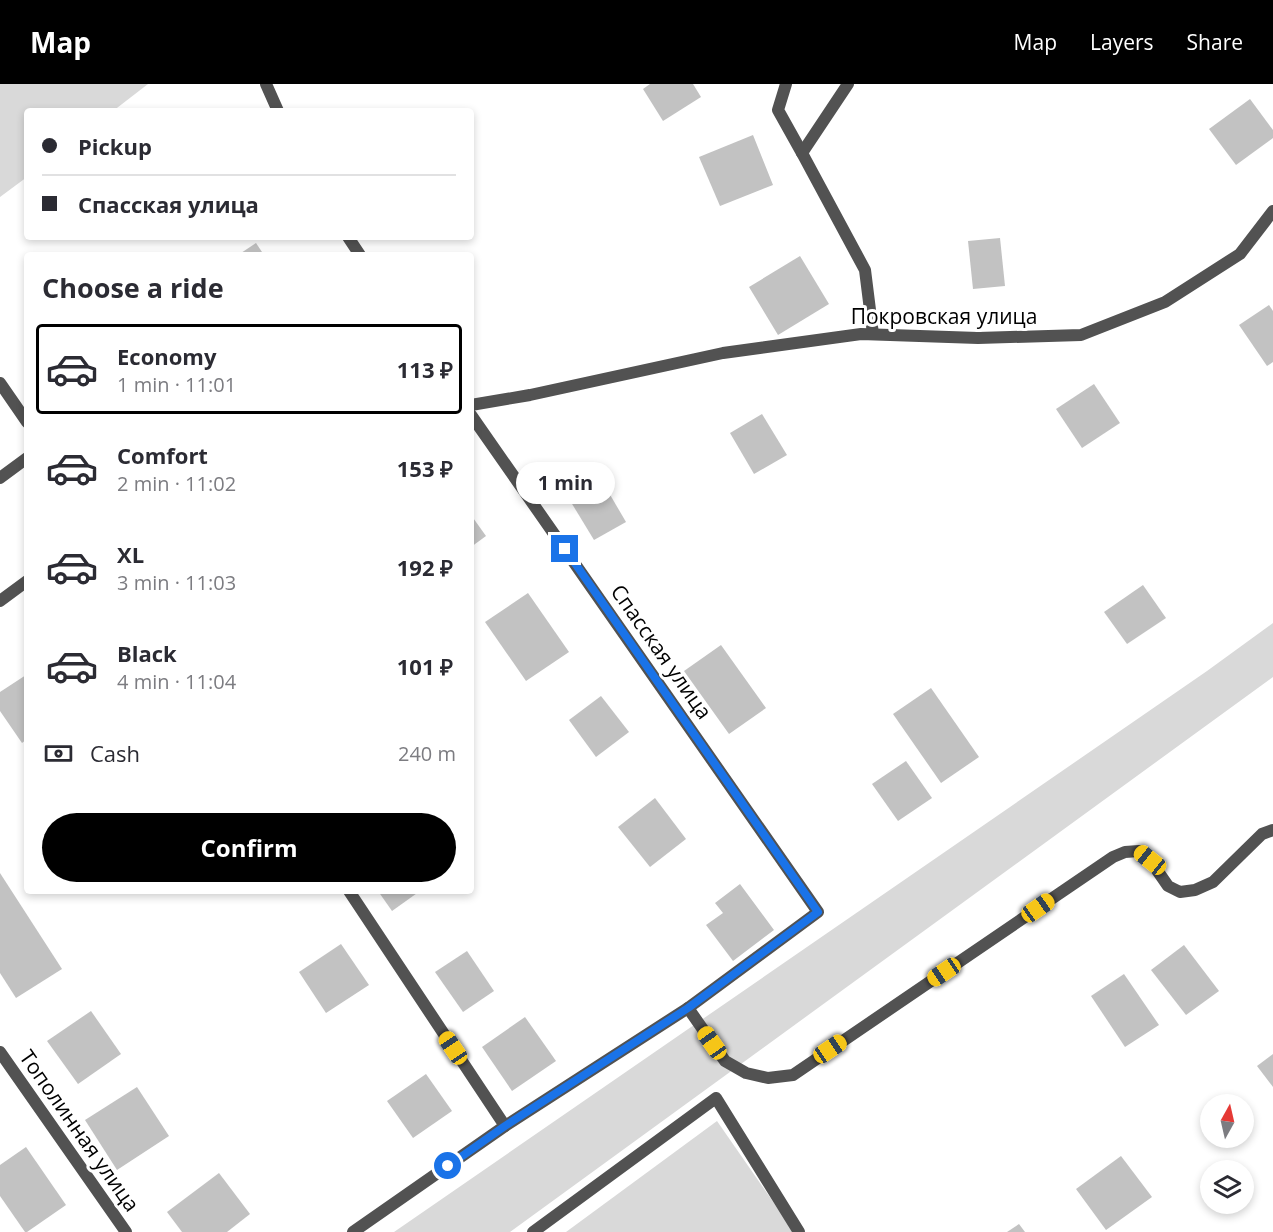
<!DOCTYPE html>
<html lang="en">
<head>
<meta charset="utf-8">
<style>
  body { margin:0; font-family:"Open Sans",sans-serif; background:#f7f7f7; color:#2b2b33; height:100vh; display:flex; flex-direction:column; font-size:22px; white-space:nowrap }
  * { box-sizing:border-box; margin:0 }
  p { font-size:20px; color:#7c7c81 }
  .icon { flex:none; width:33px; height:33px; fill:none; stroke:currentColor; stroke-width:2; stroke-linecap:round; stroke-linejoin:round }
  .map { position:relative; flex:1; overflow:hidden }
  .panel { position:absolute; left:24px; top:168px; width:450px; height:642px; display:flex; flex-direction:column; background:#fff; border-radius:6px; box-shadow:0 3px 9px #0003 }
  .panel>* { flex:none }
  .banner { position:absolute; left:24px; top:24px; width:450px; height:132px; border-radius:6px; box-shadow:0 3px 9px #0003; display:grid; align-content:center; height:132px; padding:0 18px; background:#fff }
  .needle { width:39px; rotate:8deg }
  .tools { position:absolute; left:1200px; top:1010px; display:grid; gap:12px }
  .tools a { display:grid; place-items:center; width:54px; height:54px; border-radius:50%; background:#fff; box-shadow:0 3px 9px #0003; font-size:30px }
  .end { position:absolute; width:27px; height:27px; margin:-14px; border:8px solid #1a73e8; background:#fff; box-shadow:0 0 0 3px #fff }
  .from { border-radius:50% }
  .bubble { position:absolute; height:42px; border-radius:21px; background:#fff; box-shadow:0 3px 9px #0003; font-size:20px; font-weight:700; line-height:42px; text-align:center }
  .car { position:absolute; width:18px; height:36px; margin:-18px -9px; border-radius:8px; box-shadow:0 0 4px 2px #0007; background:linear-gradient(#f5c518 24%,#345 0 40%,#f5c518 0 76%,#345 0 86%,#f5c518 0) }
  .banner b { display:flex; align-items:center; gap:21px; height:57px; font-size:22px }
  .banner b+b { border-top:2px solid #e1e1e2 }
  .banner i { width:15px; height:15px; background:#2b2b33 }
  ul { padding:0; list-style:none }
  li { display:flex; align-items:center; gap:18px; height:90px; margin:0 12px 9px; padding:0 6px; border:3px solid transparent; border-radius:6px }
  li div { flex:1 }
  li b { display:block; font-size:22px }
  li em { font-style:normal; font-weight:700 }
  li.active { border-color:#000 }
  li>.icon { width:54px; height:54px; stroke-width:1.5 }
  h2 { padding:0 18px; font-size:27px; line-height:72px }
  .pay { display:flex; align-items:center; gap:15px; height:66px; padding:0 18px; font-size:22px }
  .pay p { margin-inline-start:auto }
  .action { display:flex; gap:12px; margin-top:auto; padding:12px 18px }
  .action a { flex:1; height:69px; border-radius:36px; background:#000; color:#fff; font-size:24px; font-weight:700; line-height:69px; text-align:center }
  header { display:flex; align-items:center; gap:36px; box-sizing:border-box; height:84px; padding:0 30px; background:#000; color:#fff }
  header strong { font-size:28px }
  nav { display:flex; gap:33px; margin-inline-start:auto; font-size:21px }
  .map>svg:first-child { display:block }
  .green { fill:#d9d9d9 }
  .building { fill:#c2c2c2 }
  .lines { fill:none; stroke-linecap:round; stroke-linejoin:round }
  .service { stroke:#525252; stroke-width:12 }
  .minor { stroke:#525252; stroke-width:12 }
  .route { stroke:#1a73e8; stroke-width:8 }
  .labels { text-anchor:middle; stroke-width:6; stroke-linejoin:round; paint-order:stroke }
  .street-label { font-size:21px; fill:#000; stroke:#fff }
</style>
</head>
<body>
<header>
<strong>Map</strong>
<nav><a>Map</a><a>Layers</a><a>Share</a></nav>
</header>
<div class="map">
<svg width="1273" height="1148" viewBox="0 0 1273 1148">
  <rect width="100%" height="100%" fill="#fff"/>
  <g class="green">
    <polygon points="0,0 148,0 113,27 27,27 27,93 0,113"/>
    <polygon points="1273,539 1273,593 510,1148 394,1148 1207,587"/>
    <polygon points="717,1037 794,1148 566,1148"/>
  </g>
  <g class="building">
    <polygon points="650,0 693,0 701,13 663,37 643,5"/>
    <polygon points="1250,15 1273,46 1273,54 1236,81 1209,45"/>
    <polygon points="753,51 773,101 720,122 699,73"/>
    <polygon points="1000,154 1005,202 973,205 968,157"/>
    <polygon points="256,159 264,171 238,171"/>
    <polygon points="800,172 829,220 778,251 749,203"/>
    <polygon points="1269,221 1273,227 1273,278 1267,282 1239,241"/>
    <polygon points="1094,300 1120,339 1082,364 1056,325"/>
    <polygon points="762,330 787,371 754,390 730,349"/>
    <polygon points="595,385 626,438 594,456 563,405"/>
    <polygon points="471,431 486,452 471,463"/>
    <polygon points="1143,501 1166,534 1127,560 1104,528"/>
    <polygon points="528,509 569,568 526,597 485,538"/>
    <polygon points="721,561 766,624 729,650 684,587"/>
    <polygon points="26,591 27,593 27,655 22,659 0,627 0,608"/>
    <polygon points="931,604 979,673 941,699 893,630"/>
    <polygon points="601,612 629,648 596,673 569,636"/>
    <polygon points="906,677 932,714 898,737 872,700"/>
    <polygon points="655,714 686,755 650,783 618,743"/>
    <polygon points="0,789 62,885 16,914 0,889"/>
    <polygon points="740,800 774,846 733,877 706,841 723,829 715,819"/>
    <polygon points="378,807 420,807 392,827"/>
    <polygon points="341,860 369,901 326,929 299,888"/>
    <polygon points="1184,861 1219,907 1186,931 1151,886"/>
    <polygon points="467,867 494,907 463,928 435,888"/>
    <polygon points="1124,890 1159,941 1125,963 1091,912"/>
    <polygon points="91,927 121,970 78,1000 47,957"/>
    <polygon points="525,933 556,977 512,1007 482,963"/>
    <polygon points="1273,970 1273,1003 1257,982"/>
    <polygon points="426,990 452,1027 413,1054 387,1017"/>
    <polygon points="137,1003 169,1052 117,1086 85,1036"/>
    <polygon points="26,1063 66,1121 27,1148 25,1148 0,1112 0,1081"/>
    <polygon points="1121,1072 1152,1113 1106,1146 1076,1105"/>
    <polygon points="219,1089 250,1130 227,1148 182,1148 167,1128"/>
    <polygon points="1019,1140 1025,1148 1007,1148"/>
  </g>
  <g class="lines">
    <g class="service">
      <polyline points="786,0 778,26 802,69"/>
      <polyline points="848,0 802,69 865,186 873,250"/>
      <polyline points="533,1148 716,1014 799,1148"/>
    </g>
    <g class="minor">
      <polyline points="266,0 278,27"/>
      <polyline points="348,153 360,171"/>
      <polyline points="0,299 27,338"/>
      <polyline points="471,321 530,311 723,269 861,250 978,254 1081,251 1165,218 1240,170 1273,127"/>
      <polyline points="0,394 27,374"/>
      <polyline points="0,517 27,497"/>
      <polyline points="349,807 505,1042"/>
      <polyline points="688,924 725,977 746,989 768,994 793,991 1113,773 1125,768 1139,767 1150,776 1168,802 1180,808 1195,806 1213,798 1262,750 1273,746"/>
      <polyline points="0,968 126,1148"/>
      <polyline points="353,1148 505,1042 688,924 818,828 471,331"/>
    </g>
  </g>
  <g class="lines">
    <polyline class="route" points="448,1082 505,1042 688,924 818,828 565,465"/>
  </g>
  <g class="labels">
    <g class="street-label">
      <text x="944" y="240">Покровская улица</text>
      <text transform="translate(661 568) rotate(55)" y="7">Спасская улица</text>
      <text transform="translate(79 1047) rotate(55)" y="7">Тополинная улица</text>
    </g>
  </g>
</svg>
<div class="tools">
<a><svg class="needle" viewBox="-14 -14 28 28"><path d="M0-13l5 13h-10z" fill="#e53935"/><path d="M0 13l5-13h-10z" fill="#7c7c81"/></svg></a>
<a><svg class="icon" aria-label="layers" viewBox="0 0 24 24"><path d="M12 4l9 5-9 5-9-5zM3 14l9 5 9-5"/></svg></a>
</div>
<i class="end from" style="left:448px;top:1082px"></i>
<i class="end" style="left:565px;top:465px"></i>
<div class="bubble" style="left:516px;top:378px;width:99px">1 min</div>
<i class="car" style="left:1150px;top:776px;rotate:309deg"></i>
<i class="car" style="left:1038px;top:824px;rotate:55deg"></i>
<i class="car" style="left:944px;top:888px;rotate:236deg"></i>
<i class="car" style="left:712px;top:959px;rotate:325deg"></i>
<i class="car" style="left:453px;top:964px;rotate:326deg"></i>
<i class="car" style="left:830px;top:965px;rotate:56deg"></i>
<div class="banner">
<b><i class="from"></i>Pickup</b>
<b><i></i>Спасская улица</b>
</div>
<section class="panel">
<h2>Choose a ride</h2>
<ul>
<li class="active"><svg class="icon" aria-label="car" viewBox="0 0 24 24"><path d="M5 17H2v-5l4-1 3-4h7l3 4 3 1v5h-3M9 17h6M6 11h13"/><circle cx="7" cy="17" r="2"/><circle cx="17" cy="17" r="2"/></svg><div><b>Economy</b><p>1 min · 11:01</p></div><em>113 ₽</em></li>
<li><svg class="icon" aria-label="car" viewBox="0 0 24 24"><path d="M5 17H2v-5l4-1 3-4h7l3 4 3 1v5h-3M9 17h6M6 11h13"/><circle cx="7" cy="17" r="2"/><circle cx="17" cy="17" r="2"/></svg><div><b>Comfort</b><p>2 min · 11:02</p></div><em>153 ₽</em></li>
<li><svg class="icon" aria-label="car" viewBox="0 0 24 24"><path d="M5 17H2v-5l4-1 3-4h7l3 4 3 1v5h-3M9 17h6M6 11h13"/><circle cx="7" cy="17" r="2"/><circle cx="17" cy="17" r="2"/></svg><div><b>XL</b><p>3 min · 11:03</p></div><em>192 ₽</em></li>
<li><svg class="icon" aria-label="car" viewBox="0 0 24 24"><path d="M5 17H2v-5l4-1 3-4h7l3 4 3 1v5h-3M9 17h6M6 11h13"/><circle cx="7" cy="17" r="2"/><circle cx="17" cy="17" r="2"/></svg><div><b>Black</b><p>4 min · 11:04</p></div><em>101 ₽</em></li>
</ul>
<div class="pay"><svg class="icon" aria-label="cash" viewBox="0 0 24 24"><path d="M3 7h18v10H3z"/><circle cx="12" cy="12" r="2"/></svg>Cash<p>240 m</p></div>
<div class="action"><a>Confirm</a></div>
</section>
</div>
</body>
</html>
